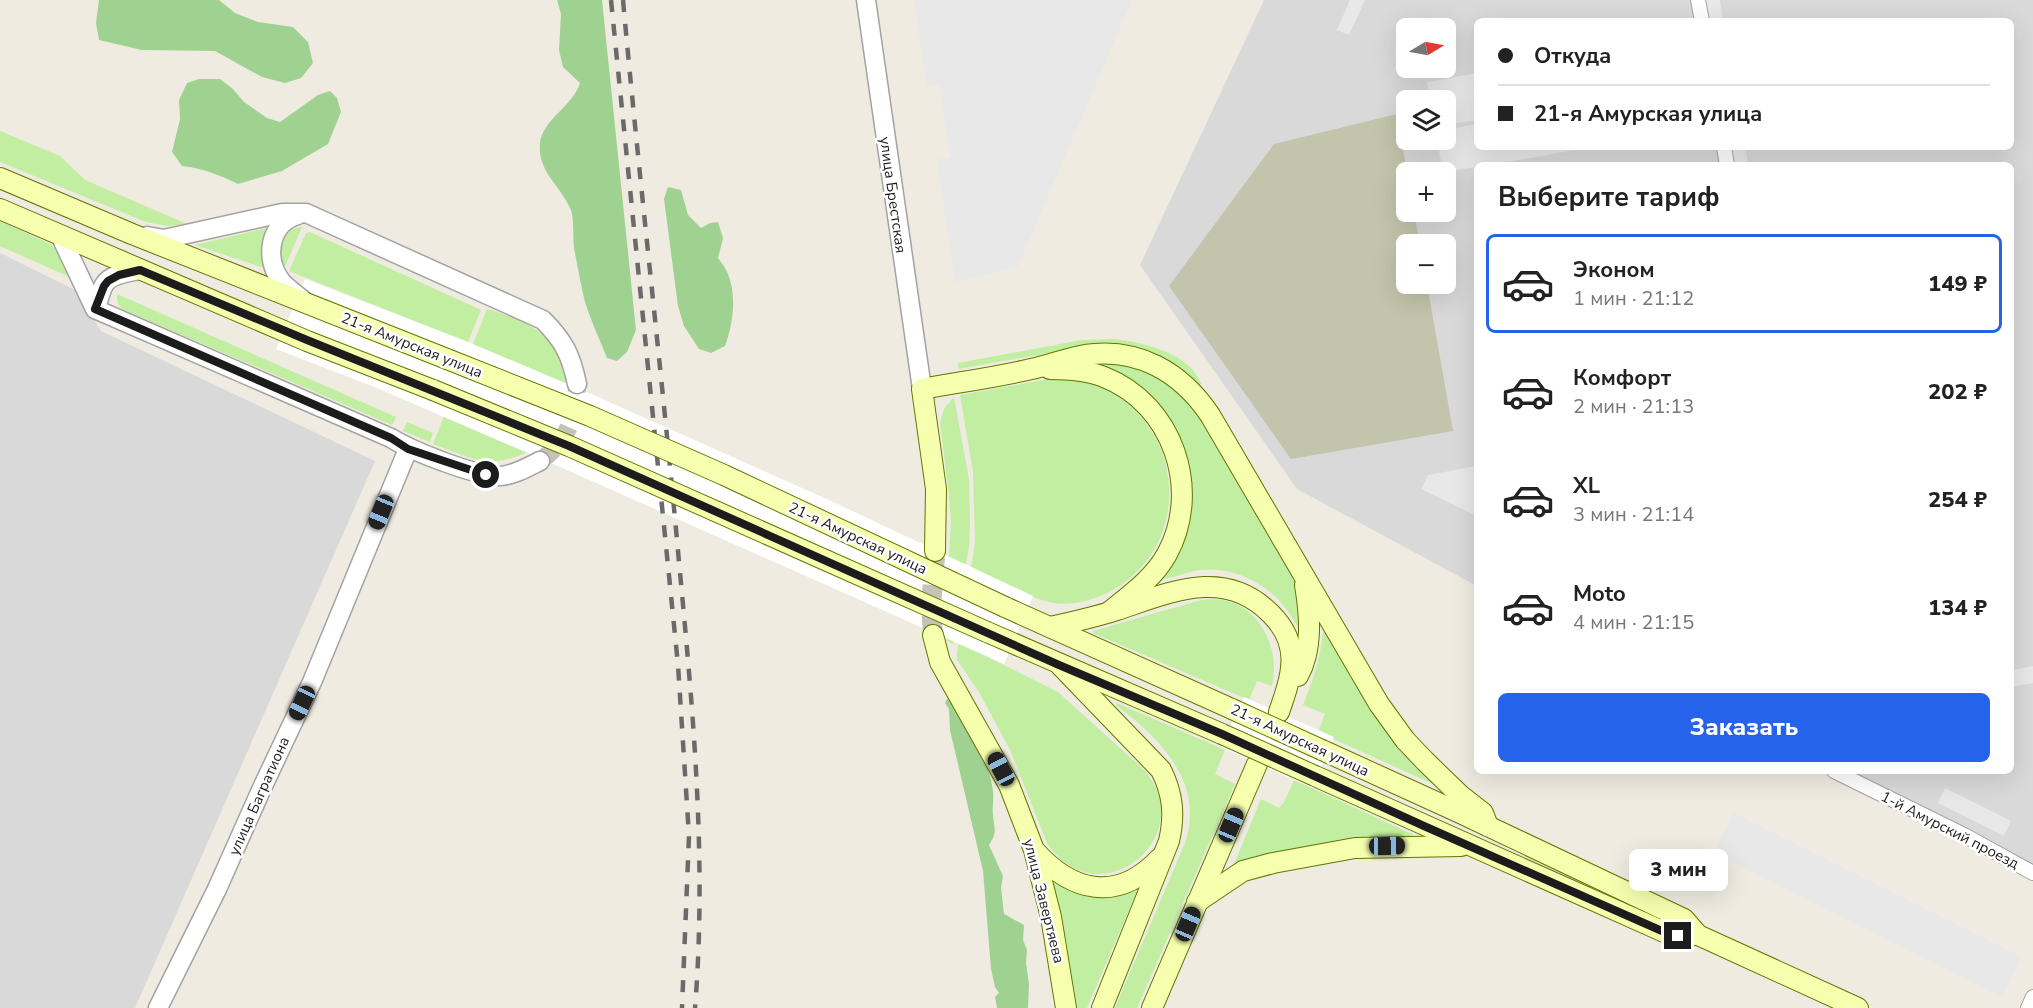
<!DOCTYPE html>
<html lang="ru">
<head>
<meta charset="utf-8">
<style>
  body { margin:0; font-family:"Nunito Sans",sans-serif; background:#f2f2f2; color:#222; height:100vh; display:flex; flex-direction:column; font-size:22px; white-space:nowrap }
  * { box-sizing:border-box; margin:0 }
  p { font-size:20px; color:#767676 }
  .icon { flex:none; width:33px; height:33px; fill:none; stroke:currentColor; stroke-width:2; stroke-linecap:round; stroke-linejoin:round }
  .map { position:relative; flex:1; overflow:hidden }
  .details { position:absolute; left:1474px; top:162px; width:540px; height:612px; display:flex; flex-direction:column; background:#fff; border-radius:9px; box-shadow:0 6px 24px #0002 }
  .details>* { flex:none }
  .banner { position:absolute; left:1474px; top:18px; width:540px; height:132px; border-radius:9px; box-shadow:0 6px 24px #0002; display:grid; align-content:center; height:132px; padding:0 24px; background:#fff }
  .needle { width:39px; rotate:80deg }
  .buttons { position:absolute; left:1396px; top:18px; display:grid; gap:12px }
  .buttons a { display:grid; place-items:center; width:60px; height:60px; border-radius:9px; background:#fff; box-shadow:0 6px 24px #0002; font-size:30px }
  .end { position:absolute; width:27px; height:27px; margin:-14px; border:8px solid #1c1c1c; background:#fff; box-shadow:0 0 0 3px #fff }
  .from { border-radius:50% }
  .bubble { position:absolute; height:42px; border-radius:9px; background:#fff; box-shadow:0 6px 24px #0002; font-size:20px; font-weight:800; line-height:42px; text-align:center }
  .car { position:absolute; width:18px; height:36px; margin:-18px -9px; border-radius:8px; box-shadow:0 0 4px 2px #0007; background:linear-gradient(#222 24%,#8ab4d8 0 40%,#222 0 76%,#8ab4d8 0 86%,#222 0) }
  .banner b { display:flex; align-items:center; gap:21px; height:57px; font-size:22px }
  .banner b+b { border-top:2px solid #e0e0e0 }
  .banner i { width:15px; height:15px; background:#222 }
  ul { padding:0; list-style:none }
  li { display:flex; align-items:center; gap:18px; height:99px; margin:0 12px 9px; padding:0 12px; border:3px solid transparent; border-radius:9px }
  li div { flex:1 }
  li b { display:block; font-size:22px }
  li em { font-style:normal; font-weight:800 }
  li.active { border-color:#2563eb }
  li>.icon { width:54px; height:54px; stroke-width:1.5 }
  h2 { padding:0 24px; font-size:27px; line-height:72px }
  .primary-button { display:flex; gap:12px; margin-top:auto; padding:12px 24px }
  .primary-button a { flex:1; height:69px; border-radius:9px; background:#2563eb; color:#fff; font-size:24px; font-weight:800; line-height:69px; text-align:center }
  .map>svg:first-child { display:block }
  .residential { fill:#dad9d9; fill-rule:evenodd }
  .construction { fill:#c2c4ab }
  .grass { fill:#c1eea1 }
  .forest { fill:#9fd291 }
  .parking { fill:#e8e8e8 }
  .pier { fill:#fff }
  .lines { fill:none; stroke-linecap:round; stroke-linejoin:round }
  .tertiary-tunnel { stroke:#c5c2b9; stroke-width:18; stroke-dasharray:18 9; stroke-linecap:butt }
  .secondary-tunnel { stroke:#c5c2b9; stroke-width:20; stroke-dasharray:20 10; stroke-linecap:butt }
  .minor-casing { stroke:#a3a3a3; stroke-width:16 }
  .tertiary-casing { stroke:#a3a3a3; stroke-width:21 }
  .secondary-casing { stroke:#607600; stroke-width:22 }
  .minor { stroke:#fff; stroke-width:14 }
  .tertiary { stroke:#fff; stroke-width:18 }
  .secondary { stroke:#f5ffae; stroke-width:20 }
  .rail { stroke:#6a6a6a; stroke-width:4.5; stroke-dasharray:12 12; stroke-linecap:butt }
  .secondary-bridge-casing { stroke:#607600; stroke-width:22; stroke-linecap:butt }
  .secondary-bridge { stroke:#f5ffae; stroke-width:20 }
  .route { stroke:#1c1c1c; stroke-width:8 }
  .labels { text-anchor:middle; stroke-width:5; stroke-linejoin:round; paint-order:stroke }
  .street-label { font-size:15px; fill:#1c1c1c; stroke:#fff }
</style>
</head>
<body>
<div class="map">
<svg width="2033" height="1008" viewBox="0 0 2033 1008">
  <rect width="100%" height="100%" fill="#efebe0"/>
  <g class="residential">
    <path d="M1264 0H2033V881L1824 771H2012V165H1478L1477 586 1297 489 1140 265ZM1478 21H2012V147H1478ZM1407 28H1446V68H1407ZM1407 100H1446V140H1407ZM1407 172H1446V212H1407ZM1407 244H1446V284H1407Z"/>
    <polygon points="0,253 75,290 101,331 375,461 135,1008 0,1008"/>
  </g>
  <polygon class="construction" points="1397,114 1407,172 1407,212 1414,212 1420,244 1407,244 1407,284 1427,284 1453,431 1291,459 1169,286 1274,144"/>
  <g class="grass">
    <polygon points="0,131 60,156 85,180 187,224 167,226 146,222 0,162"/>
    <polygon points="0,221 50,244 58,251 74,279 0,246"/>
    <path d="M302 227 284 269C279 264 280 261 279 254 277 238 285 228 302 227Z"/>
    <polygon points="267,228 262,251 264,268 195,245"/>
    <polygon points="310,232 481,310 468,342 289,271 306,233"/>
    <path d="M117 294 396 417 392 425 126 311C118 307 117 303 117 294Z"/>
    <path d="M487 309C523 319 571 340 565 386 564 397 554 410 549 419 545 427 542 437 537 444 529 455 507 460 495 461 473 462 453 451 433 444Z"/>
    <path d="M1113 339C1137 341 1174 350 1191 368 1196 373 1198 379 1202 384L1199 385 1180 370 1084 347 958 369V363L1082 340Z"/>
    <path d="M1095 362 1130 365 1163 378 1195 406 1291 571C1297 588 1303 611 1299 629 1295 623 1292 616 1287 610 1269 584 1233 566 1201 570 1187 571 1173 579 1160 579L1182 452 1091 364Z"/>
    <path d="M1049 379C1068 379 1090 381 1107 390 1189 433 1191 552 1107 593 1090 601 1068 607 1049 602 1038 600 1026 593 1016 588L990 658 1058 692 1143 769C1203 833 1100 922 1047 843L1010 750 979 692 957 660V653L975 543 973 472 960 395Z"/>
    <polygon points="954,397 969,479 970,524 969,546 953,644 946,640 944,633 951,523 949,495 940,423 944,409"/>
    <polygon points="407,422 433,433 430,442 403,431"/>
    <path d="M1201 600C1252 592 1282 641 1272 686L1257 681 1249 700 1093 633V631Z"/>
    <path d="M1326 631 1435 780 1433 784 1318 732 1325 714 1303 705C1313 681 1320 659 1323 632Z"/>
    <path d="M1117 703 1225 750 1215 774 1235 784 1137 1008H1115L1185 843C1205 783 1161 739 1116 705Z"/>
    <path d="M1294 780 1412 834 1413 838C1348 837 1296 848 1234 864L1261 799 1279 808 1284 802Z"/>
    <polygon points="1051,879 1071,890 1088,895 1137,886 1138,889 1087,1008 1073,1008 1049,882"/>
  </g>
  <g class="forest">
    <polygon points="99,0 219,0 235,13 258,22 293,27 308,42 313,63 301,78 285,83 262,77 215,51 142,50 99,40 96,23"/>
    <path d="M557 0H602L636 330 627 352 617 361 607 358C600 340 591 321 585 302 581 286 578 269 575 253 572 240 575 218 570 208 560 185 537 171 540 143 543 119 573 106 580 83L563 67 559 50 561 14Z"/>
    <path d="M199 79H220L233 89 244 102 267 118 280 122 318 95 330 91 337 98 341 112 328 144 282 171 238 184C220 175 202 168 182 166L172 152 180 119 179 100 187 83Z"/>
    <path d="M668 187 681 190 688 215 701 228 710 223 718 222 723 238 718 258C722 263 726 269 728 274 737 297 733 324 725 346L711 353 699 349 684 326 678 306 664 199Z"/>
    <path d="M947 699H950C964 724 991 763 993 792 994 799 992 807 993 815 994 829 998 831 989 845L1003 876 1001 888 1004 914 1024 925 1023 940 1027 950 1026 963 1029 985 1028 1008H997L995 997 999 993 995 987 991 969 983 871 950 730 949 709 945 703Z"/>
  </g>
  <g class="parking">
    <polygon points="914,0 1132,0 1018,266 955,283 937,160 950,157 939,85 927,87"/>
    <polygon points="1350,0 1365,0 1349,35 1337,30"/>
    <polygon points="1704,0 1720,0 1723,21 1708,21"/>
    <polygon points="1477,73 1477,120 1446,125 1446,100 1430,100 1427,82"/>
    <polygon points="1477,124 1478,147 1591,147 1490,165 1478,165 1477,167 1443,172 1437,140 1446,140 1446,130"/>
    <polygon points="1730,147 1745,147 1748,165 1733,165"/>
    <polygon points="1477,466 1477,516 1421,489 1428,475"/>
    <polygon points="2033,666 2033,683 2012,687 2012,670"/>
    <polygon points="1945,788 2011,821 2004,836 1938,803"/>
    <polygon points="1734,813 2022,957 2002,997 1714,853"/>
  </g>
  <g class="pier">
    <polygon points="305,279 468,342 589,393 829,500 1033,596 1004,664 567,470 377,388 276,349"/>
    <polygon points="1244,697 1334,737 1312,788 1221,747"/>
  </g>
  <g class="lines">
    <path class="tertiary-tunnel" d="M540 461C568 441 576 417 577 384"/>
    <polyline class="secondary-tunnel" points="933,635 931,605 935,557"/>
    <g class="minor-casing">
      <g id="minor">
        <polyline points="1698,0 1702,21"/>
        <polyline points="1724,147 1727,165"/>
        <polyline points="1834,771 1964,835 2033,873"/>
        <polyline points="2028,1008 2033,997"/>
      </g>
    </g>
    <g class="tertiary-casing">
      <g id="tertiary">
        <polyline points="866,0 922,389"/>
        <path d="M298 215C269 223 264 258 281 281 287 288 296 294 303 300"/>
        <path d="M60 235 95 309 391 438C412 451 477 477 501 476 514 475 528 467 540 461"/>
        <path d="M147 236 164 239 282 213H306L543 320C564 341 571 355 577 384"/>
        <path d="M95 309C99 301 100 292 104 285 110 274 128 272 140 270"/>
        <polyline points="158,1008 217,889 262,788 312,682 408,449"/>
      </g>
    </g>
    <g class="secondary-casing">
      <g id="secondary">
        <polyline points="0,178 132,234 447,359"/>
        <polyline points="0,209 307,341 433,390"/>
        <path d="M1050 369C1069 369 1086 370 1104 377 1173 404 1202 490 1167 554 1154 578 1130 595 1109 612"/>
        <path d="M935 551 936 489 922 389C960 382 998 377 1036 368 1052 364 1068 358 1085 355 1138 347 1181 372 1210 415L1379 704 1405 740 1425 761 1460 795 1483 813 1488 826"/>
        <polyline points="1005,607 1232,709"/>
        <path d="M1050 627C1073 622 1095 617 1117 610 1171 592 1225 567 1271 614 1302 645 1292 675 1279 712"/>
        <polyline points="987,632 1222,734"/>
        <polyline points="933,635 940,662 1009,785 1034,850 1051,917 1066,1008"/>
        <path d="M1060 665 1161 770C1173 794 1175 815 1169 841L1102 1008"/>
        <path d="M1298 676C1313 649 1310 615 1305 585"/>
        <polyline points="1322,750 1458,812 1684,919 1698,935 1858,1008"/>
        <polyline points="1315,776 1671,935 1698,935"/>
        <path d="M1035 851C1072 892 1117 903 1159 859"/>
        <polyline points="1197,902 1243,871 1273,863 1355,848 1461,846"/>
        <polyline points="1152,1008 1257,764"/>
      </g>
    </g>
    <use href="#minor" class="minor"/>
    <use href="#tertiary" class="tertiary"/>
    <use href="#secondary" class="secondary"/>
    <g class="rail">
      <polyline points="611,0 678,665 689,836 682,1008"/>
      <path d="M623 0C640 187 662 374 679 562 693 710 707 859 695 1008"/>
    </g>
    <g class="secondary-bridge-casing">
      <g id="secondary-bridge">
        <polyline points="447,359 590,416 724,475 1005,607"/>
        <polyline points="433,390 569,446 987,632"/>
        <polyline points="1232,709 1322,750"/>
        <polyline points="1222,734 1315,776"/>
      </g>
    </g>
    <use href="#secondary-bridge" class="secondary-bridge"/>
  </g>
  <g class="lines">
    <polyline class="route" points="486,475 408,449 391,438 95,309 104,286 108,281 119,275 140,270 307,340 569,446 1059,665 1222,734 1424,826 1671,935 1678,936"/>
  </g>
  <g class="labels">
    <g class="street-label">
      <text transform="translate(893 195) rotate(82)" y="5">улица Брестская</text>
      <text transform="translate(412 345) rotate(22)" y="5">21-я Амурская улица</text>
      <text transform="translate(858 538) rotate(25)" y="5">21-я Амурская улица</text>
      <text transform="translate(1300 740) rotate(25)" y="5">21-я Амурская улица</text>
      <text transform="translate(259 796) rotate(-66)" y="5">улица Багратиона</text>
      <text transform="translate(1950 830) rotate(27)" y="5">1-й Амурский проезд</text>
      <text transform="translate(1044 901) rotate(76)" y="5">улица Завертяева</text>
    </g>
  </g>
</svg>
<div class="buttons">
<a><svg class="needle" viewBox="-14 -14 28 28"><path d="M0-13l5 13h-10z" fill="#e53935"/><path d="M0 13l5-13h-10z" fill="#767676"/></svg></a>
<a><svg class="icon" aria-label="layers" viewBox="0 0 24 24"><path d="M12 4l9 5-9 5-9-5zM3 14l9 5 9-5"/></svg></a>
<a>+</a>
<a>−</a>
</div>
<i class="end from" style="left:486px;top:475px"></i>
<i class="end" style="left:1678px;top:936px"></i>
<div class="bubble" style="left:1629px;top:849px;width:99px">3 мин</div>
<i class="car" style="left:381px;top:512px;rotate:202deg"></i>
<i class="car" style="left:302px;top:703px;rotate:205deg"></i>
<i class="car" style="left:1001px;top:769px;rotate:332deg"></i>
<i class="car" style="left:1231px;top:825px;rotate:23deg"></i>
<i class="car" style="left:1387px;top:846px;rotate:89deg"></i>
<i class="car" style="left:1188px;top:924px;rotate:23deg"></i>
<div class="banner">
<b><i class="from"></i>Откуда</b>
<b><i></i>21-я Амурская улица</b>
</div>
<section class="details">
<h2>Выберите тариф</h2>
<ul>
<li class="active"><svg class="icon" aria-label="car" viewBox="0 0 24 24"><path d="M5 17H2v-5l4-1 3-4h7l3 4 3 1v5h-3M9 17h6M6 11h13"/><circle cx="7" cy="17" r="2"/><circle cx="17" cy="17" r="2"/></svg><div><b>Эконом</b><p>1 мин · 21:12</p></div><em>149 ₽</em></li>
<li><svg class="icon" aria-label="car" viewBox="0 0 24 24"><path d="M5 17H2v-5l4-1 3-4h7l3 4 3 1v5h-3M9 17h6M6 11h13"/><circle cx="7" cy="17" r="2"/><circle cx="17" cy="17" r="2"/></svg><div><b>Комфорт</b><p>2 мин · 21:13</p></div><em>202 ₽</em></li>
<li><svg class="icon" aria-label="car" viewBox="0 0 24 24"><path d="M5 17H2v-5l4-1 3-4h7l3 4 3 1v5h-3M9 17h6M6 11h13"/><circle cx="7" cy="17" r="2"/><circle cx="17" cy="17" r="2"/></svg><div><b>XL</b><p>3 мин · 21:14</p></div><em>254 ₽</em></li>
<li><svg class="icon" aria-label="car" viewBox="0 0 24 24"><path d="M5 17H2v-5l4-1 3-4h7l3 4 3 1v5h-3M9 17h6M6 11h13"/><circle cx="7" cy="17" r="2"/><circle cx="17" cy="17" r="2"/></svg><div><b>Moto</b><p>4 мин · 21:15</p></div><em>134 ₽</em></li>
</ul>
<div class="primary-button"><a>Заказать</a></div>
</section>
</div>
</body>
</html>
